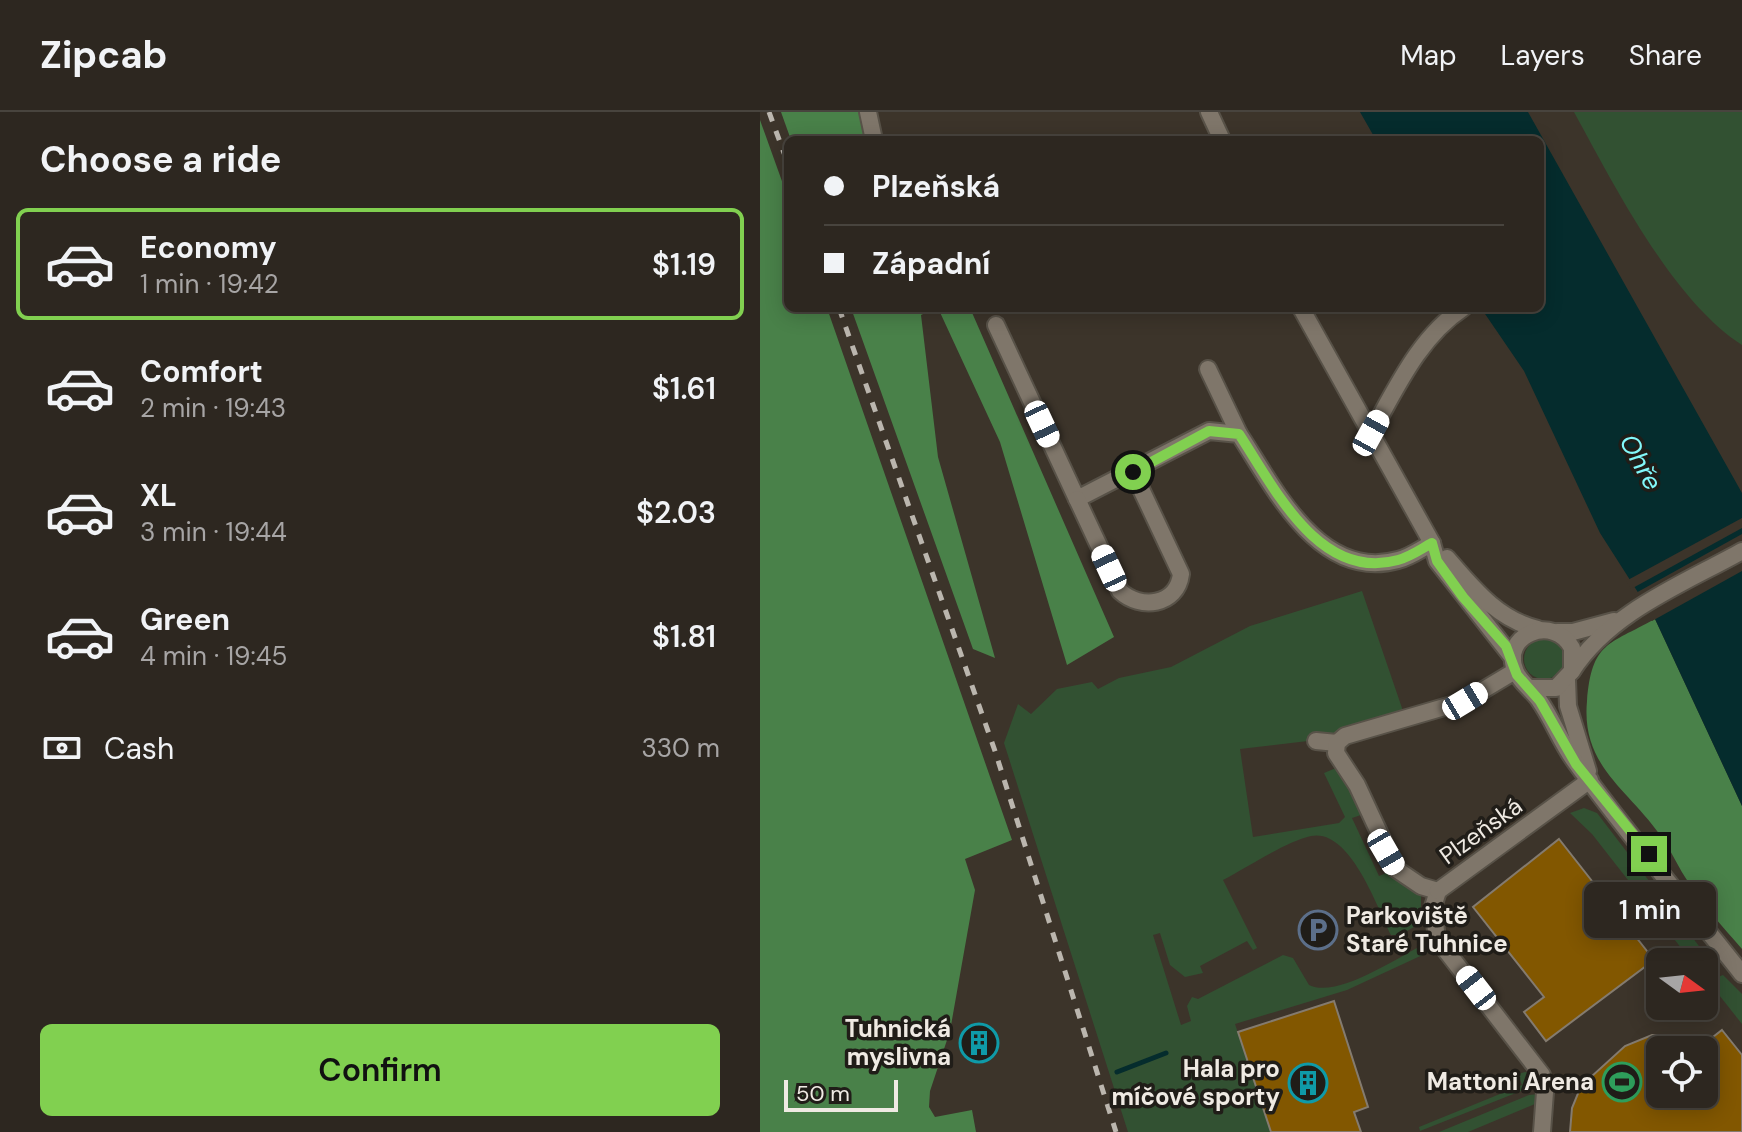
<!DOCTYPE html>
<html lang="en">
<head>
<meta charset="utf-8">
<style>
  body { margin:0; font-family:"DM Sans",sans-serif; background:#352f29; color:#f1f3f6; height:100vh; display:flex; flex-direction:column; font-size:30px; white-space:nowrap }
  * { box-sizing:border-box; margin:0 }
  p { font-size:26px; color:#a7a5a5 }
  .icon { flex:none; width:44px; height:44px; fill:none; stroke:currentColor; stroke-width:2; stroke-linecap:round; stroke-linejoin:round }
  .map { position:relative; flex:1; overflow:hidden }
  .panel { display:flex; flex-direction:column; background:#2d2720; width:760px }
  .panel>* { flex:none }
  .hud { position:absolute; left:24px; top:24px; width:760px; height:176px; border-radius:12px; box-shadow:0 4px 20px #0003,0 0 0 2px #48443e; display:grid; align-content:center; height:176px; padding:0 40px; background:#2d2720 }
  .needle { width:52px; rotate:105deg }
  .buttons { position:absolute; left:886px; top:836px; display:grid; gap:16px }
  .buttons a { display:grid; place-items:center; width:72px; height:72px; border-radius:12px; background:#2d2720; box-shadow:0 4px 20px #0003,0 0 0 2px #48443e; font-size:40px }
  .scale { position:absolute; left:24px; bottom:20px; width:114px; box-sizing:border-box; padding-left:8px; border:4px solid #efeae3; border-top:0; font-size:22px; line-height:28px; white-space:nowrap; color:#efeae3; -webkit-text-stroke:6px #201d18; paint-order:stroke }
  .end { position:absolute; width:36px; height:36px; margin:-18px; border:10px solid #81d050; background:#111; box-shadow:0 0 0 4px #111 }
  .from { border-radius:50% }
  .bubble { position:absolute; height:56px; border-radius:12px; background:#2d2720; box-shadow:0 4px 20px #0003,0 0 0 2px #48443e; font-size:26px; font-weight:600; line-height:56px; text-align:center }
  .car { position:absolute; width:24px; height:48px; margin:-24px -12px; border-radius:10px; box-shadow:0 0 6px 2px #0007; background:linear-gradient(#fff 24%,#345 0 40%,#fff 0 76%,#345 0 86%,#fff 0) }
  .hud b { display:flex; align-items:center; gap:28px; height:76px; font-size:30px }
  .hud b+b { border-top:2px solid #48443e }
  .hud i { width:20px; height:20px; background:#f1f3f6 }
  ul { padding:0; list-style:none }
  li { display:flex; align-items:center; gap:24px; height:112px; margin:0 16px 12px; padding:0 24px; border:4px solid transparent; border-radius:12px }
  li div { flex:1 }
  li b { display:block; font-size:30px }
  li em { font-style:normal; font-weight:600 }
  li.current { border-color:#81d050 }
  li>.icon { width:72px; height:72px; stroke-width:1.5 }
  h2 { padding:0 40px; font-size:36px; line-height:96px }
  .pay { display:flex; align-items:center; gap:20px; height:88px; padding:0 40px; font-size:30px }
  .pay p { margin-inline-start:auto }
  .cta { display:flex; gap:16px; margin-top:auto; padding:16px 40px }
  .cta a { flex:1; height:92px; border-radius:12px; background:#81d050; color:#111; font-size:32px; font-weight:600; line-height:92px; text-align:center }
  header { display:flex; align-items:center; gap:48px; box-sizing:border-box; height:112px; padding:0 40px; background:#2d2720; border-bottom:2px solid #48443e }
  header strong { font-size:38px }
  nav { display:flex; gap:44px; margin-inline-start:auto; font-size:28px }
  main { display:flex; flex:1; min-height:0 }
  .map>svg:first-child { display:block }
  .green { fill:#325132 }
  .forest { fill:#498149 }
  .water { fill:#052c2d }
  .pier { fill:#3c342a }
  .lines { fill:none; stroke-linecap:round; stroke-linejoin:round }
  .stream { stroke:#052c2d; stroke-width:5 }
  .building { fill:#825700; stroke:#847b6f; stroke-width:2; fill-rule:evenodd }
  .minor-casing { stroke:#585248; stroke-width:20 }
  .minor { stroke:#7f766a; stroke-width:16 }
  .rail { stroke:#bbb6ae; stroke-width:5; stroke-dasharray:10 10; stroke-linecap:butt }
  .route { stroke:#81d050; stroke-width:10 }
  .labels { text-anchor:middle; stroke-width:7; stroke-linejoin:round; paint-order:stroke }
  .street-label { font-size:24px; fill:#efeae3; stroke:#201d18 }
  .poi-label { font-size:24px; font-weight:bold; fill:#efeae3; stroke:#201d18; text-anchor:end }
  .water-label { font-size:26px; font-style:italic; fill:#82f8fa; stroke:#201d18 }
</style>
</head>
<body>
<header>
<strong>Zipcab</strong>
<nav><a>Map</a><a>Layers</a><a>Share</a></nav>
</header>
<main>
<section class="panel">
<h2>Choose a ride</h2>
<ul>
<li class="current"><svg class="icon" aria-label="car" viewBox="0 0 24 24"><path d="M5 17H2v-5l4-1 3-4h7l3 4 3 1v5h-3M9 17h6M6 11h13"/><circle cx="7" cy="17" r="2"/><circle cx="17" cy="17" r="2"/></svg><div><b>Economy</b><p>1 min · 19:42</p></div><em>$1.19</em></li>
<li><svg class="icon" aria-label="car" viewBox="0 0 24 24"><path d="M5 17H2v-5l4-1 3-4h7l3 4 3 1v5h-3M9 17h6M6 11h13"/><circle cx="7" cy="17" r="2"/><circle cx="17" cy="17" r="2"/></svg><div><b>Comfort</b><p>2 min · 19:43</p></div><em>$1.61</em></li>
<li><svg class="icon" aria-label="car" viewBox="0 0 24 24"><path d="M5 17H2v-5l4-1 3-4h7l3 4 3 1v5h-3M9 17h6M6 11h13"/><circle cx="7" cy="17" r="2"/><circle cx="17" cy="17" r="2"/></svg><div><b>XL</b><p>3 min · 19:44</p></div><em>$2.03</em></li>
<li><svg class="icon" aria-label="car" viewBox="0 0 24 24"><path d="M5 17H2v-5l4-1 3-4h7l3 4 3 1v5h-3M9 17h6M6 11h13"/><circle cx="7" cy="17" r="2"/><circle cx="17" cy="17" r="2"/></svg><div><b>Green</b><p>4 min · 19:45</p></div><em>$1.81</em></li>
</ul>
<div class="pay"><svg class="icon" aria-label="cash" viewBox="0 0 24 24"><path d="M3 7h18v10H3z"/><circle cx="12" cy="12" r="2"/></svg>Cash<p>330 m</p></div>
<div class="cta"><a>Confirm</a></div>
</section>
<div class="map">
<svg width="982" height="1020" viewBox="0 0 982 1020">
  <rect width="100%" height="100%" fill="#3c342a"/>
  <g class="green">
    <path d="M814 0H982V233C912 188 854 73 814 0Z"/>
    <path d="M602 479 643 599 548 629 480 637 493 725 579 711 585 705 564 661 576 656 582 658 604 702 592 706 619 764 636 757 661 774V811L640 823H631C617 795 590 716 551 724 525 730 488 755 463 768L497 836 493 838 487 829 440 854 443 861 425 865 410 853 400 821 393 823 421 913 431 909 427 894 432 885 438 887 523 843 533 846 549 873C577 887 636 846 663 833L669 840 587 878 475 912 511 1020H368L244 631 258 592 271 602 297 577 332 570 338 577 359 566 411 555 490 514Z"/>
    <circle cx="784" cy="547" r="20"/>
    <polygon points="824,696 837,701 942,838 929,846 832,722 810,701"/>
    <polygon points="963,863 982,882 982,912 948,869"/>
    <polygon points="765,960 771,961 776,973 660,1019 659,1015 762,973 758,962"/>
    <polygon points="779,982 775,992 708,1020 679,1020 769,983"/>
  </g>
  <g class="forest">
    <polygon points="21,0 102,0 109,28 31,28"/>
    <polygon points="0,8 28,86 28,196 67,196 252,728 205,747 215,778 190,919 170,979 169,995 175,1005 212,998 216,1020 0,1020"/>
    <polygon points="91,196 175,196 161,203 178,345 235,546 213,537"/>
    <polygon points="178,196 210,196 354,525 307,553 240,330"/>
    <path d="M895 507 982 694V837C962 814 941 791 925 765 916 751 910 736 900 723 867 676 821 654 827 589 832 530 848 533 895 507Z"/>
  </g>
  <polygon class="water" points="600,0 768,0 982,381 982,694 895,507 840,421 764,259 721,196 780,196 780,28 616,28"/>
  <g class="pier">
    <polygon points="982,406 982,416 871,477 866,469"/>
    <polygon points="982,422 982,459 892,509 874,482"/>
  </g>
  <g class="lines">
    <polyline class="stream" points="357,960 406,941"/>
  </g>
  <g class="building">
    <polygon points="799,727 894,848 786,929 764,900 784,885 713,795"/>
    <polygon points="574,889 608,995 594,1000 601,1020 511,1020 478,920"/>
    <polygon points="222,915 232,943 213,949 208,919"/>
    <path d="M962 918 982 943V1020H810L812 996 821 974 865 934 892 923 916 924 944 932ZM900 938H944V982H900Z"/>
  </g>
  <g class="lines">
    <g class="minor-casing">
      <g id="minor">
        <polyline points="108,0 114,28"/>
        <polyline points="449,0 462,28"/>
        <polyline points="541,196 672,431 677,449 753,546"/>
        <path d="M236 213 317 387 449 319 479 322C514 375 559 470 638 448 650 445 661 437 672 431"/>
        <polyline points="448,257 479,322"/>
        <path d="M611 321C636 277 659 225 703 196"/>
        <path d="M317 387 360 479C380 498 417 494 421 462L373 360"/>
        <path d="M687 446C713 476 738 508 778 517"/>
        <polyline points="797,520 813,520 854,509"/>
        <path d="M812 559C850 500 923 472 982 439"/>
        <polyline points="807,568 808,594 828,659"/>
        <path d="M770 576H796L812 559V536C794 501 739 523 756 560 761 571 772 578 779 588 793 608 801 631 816 651 868 723 927 792 982 862"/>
        <polyline points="556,629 577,631"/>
        <polyline points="678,779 661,774 636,757 597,673 576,641 577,631 585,624 705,589 755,559"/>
        <polyline points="678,779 673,795 677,827 782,963 785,980 782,1020"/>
        <polyline points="678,779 830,668"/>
      </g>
    </g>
    <use href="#minor" class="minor"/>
    <g class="rail">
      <polyline points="9,0 28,52"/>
      <polyline points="79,196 235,639 356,1020"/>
    </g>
  </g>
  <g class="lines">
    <path class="route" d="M373 360 449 319 479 322C514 375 559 470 638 448 650 445 661 437 672 431L677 449 703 485 746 534 757 563 780 589 816 652 889 742"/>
  </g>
  <defs>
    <g id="parking-ring" transform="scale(2)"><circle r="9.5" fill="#201d18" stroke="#5c6f8a" stroke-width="1.5"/><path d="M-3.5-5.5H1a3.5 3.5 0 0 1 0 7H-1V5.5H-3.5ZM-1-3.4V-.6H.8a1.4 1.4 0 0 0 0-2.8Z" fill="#5c6f8a"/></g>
    <g id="building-ring" transform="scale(2)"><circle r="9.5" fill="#201d18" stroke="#0f9aa8" stroke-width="1.5"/><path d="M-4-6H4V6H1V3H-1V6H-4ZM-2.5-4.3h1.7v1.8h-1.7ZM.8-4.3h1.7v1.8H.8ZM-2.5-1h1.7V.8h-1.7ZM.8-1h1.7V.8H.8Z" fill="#0f9aa8"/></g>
    <g id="stadium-ring" transform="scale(2)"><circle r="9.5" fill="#201d18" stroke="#2e9e5b" stroke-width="1.5"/><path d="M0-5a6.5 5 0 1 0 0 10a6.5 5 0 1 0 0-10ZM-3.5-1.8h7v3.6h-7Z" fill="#2e9e5b"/></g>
  </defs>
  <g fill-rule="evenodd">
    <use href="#parking-ring" x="558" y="818"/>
    <use href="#building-ring" x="219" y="931"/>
    <use href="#stadium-ring" x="862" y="970"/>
    <use href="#building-ring" x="548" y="971"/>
  </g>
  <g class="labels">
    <g class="street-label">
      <text transform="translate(721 719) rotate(-36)" y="8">Plzeňská</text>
    </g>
    <g class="poi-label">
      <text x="586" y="812" text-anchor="start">Parkoviště<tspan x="586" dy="28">Staré Tuhnice</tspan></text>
      <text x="191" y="925">Tuhnická<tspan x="191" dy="28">myslivna</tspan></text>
      <text x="520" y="965">Hala pro<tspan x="520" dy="28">míčové sporty</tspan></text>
      <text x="834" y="978">Mattoni Arena</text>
    </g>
    <g class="water-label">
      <text transform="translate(881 350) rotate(61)" y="9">Ohře</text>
    </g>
  </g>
</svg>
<div class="buttons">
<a><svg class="needle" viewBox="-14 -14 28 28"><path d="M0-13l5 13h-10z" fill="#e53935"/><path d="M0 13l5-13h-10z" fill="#a7a5a5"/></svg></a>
<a><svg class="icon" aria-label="locate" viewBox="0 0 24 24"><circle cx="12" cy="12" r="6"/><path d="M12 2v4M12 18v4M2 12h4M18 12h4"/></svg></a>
</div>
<div class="scale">50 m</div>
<i class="end from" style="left:373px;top:360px"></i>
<i class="end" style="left:889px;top:742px"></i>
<div class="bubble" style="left:824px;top:770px;width:132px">1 min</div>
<i class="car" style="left:282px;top:312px;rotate:155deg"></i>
<i class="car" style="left:611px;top:321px;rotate:29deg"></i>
<i class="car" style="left:349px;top:456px;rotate:335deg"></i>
<i class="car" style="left:705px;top:589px;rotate:59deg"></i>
<i class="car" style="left:626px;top:740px;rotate:150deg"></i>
<i class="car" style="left:716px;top:876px;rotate:322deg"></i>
<div class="hud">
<b><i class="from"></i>Plzeňská</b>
<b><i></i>Západní</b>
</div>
</div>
</main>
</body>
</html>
